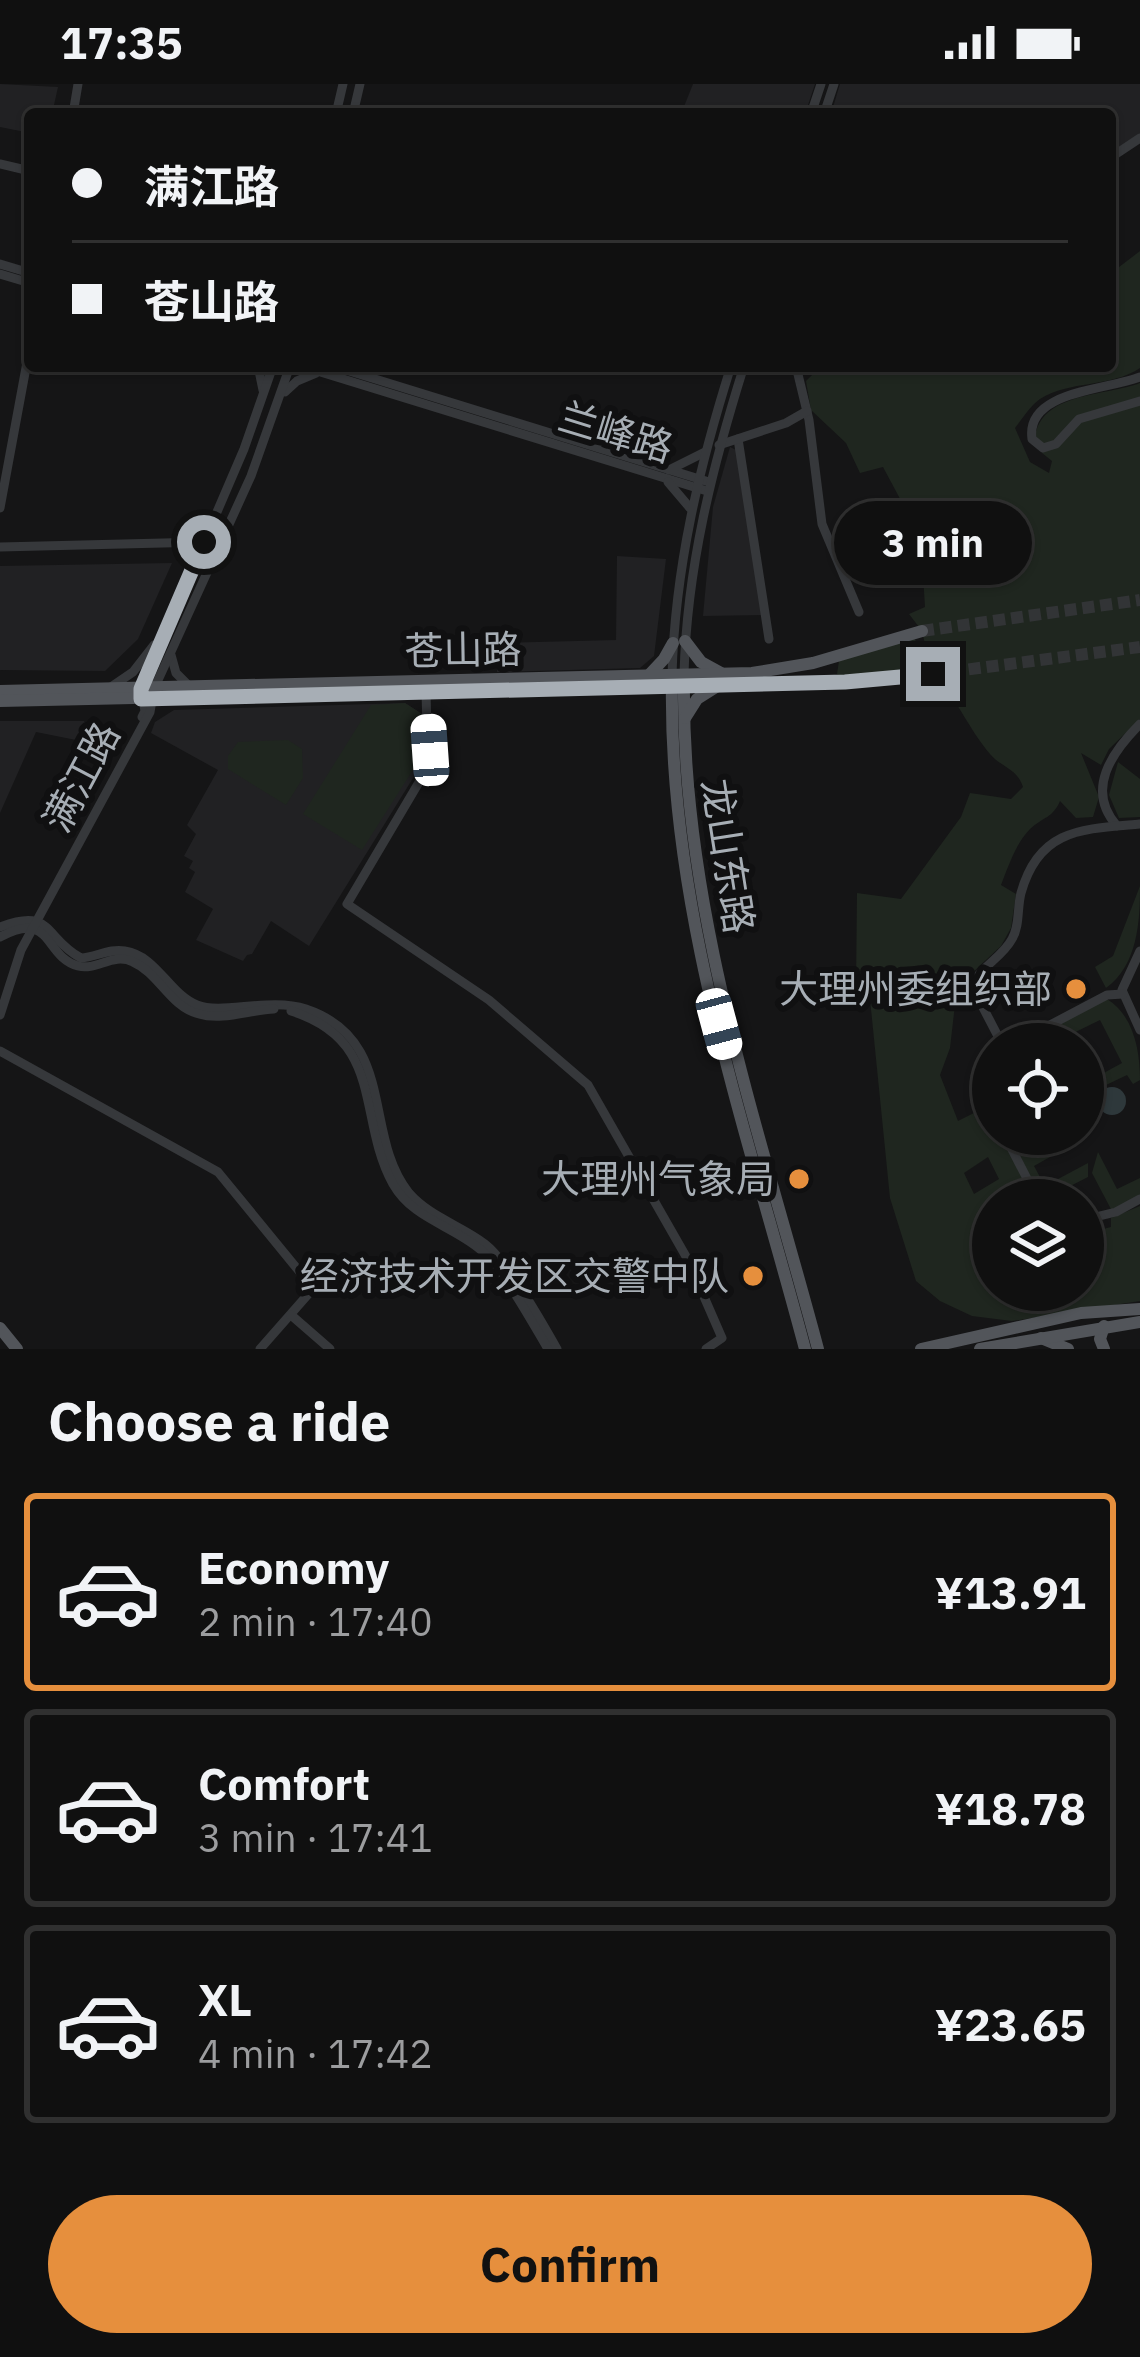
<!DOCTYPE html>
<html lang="en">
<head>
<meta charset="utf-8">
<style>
  body { margin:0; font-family:"IBM Plex Sans","Noto Sans SC",sans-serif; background:#1e1e1e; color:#f1f3f6; height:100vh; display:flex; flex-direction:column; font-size:45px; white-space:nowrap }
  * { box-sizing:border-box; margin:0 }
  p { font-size:39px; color:#9c9d9f }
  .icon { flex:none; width:66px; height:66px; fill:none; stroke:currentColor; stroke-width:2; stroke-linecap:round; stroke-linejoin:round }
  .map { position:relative; height:1265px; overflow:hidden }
  .drawer { display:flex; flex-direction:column; background:#101010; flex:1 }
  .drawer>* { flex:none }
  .top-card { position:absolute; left:24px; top:24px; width:1092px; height:264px; border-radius:12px; box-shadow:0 3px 9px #0004,0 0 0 3px #303030; display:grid; align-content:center; height:264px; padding:0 48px; background:#101010 }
  .buttons { position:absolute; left:972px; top:939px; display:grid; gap:24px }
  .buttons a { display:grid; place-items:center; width:132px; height:132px; border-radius:50%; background:#101010; box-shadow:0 3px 9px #0004,0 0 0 3px #303030; font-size:60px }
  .end { position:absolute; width:54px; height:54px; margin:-27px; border:15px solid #a7aeb5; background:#111; box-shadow:0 0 0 6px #111 }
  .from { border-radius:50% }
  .bubble { position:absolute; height:84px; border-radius:42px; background:#101010; box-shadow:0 3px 9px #0004,0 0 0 3px #303030; font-size:39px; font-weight:700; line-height:84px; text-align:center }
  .car { position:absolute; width:36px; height:72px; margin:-36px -18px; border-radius:15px; box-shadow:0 0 9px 3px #0007; background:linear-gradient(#fff 24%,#345 0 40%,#fff 0 76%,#345 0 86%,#fff 0) }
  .top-card b { display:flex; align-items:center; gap:42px; height:114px; font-size:45px }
  .top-card b+b { border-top:3px solid #303030 }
  .top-card i { width:30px; height:30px; background:#f1f3f6 }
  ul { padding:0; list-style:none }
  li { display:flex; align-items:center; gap:36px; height:198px; margin:0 24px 18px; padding:0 24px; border:6px solid #303030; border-radius:12px }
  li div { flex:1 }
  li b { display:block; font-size:45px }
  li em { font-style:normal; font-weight:700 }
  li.active { border-color:#e68f3d }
  li>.icon { width:108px; height:108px; stroke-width:1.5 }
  h2 { padding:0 48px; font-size:54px; line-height:144px }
  .primary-button { display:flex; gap:24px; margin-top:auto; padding:24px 48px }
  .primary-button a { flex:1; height:138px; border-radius:72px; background:#e68f3d; color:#111; font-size:48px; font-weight:700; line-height:138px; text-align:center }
  .status { display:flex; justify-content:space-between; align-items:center; height:84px; padding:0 60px; background:#101010; direction:ltr }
  .status svg { height:33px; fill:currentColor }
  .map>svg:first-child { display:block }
  .built { fill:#212123 }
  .green { fill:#1f261f; fill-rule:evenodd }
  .water { fill:#2e383b }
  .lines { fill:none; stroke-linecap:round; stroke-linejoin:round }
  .major-tunnel { stroke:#323436; stroke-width:12; stroke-dasharray:12 6; stroke-linecap:butt }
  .minor { stroke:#36383b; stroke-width:9 }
  .major { stroke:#52555a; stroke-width:12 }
  .route { stroke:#a7aeb5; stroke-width:15 }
  .poi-dot { fill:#e68f3d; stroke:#101011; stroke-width:4.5 }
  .labels { text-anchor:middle; stroke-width:12; stroke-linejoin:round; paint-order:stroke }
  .street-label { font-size:39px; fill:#a7aeb5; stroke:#101011 }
  .poi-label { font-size:39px; fill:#a7aeb5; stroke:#101011; text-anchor:end }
</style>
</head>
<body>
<div class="status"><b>17:35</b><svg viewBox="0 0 49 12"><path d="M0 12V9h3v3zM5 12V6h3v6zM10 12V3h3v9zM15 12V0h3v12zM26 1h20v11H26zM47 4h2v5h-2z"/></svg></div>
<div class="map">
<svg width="1140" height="1265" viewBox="0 0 1140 1265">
  <rect width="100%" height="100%" fill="#151516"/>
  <g class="built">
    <polygon points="0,0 58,3 52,30 30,30 30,49 0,43"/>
    <polygon points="693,0 815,0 805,30 681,30"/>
    <polygon points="840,0 1140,0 1140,51 1110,70 1110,30 831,30"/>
    <polygon points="730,363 736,366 764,531 703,532 713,423"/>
    <polygon points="617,472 666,475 654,572 640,584 497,588 496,559 616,556"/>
    <polygon points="172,479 138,555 105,587 0,586 0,482"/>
    <polygon points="405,619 422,630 423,678 309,862 271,837 252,870 247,871 243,877 196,856 213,825 185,808 195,788 189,784 193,777 184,772 196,750 187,741 218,686 151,649 155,638 174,626"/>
    <polygon points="0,637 84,637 96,660 36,648 0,729"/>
  </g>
  <g class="green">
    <path d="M1140 167V284C1110 304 1070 296 1040 315 1030 322 1023 334 1015 344L1030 378 1049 389 1052 377 1042 369 1035 355C1039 308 1107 312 1140 299V635L1109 665 1101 681 1081 669 1099 713 1093 733 1076 734 1060 717C1053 734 1043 733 1030 745 1016 759 1008 783 1001 801L1016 810 1011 844 1001 862 957 903 950 964 940 991 958 1037 986 1023 993 1036V1050H1000L1034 1116H993V1206H1083V1150L1111 1143V1134L1140 1122V1217L1012 1237 972 1232 940 1217 916 1197 890 1114 869 905 856 904 857 809 901 815 961 733 970 709 1011 715 1023 703C1017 684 1002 684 990 670 968 644 957 614 933 590L845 593 837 590 839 577 913 552 930 582 922 547 909 530 925 523 923 491 928 467 883 383 860 389 846 359 811 326 806 297 821 282H1110V190ZM988 1073 999 1095 974 1110 964 1089Z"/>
    <polygon points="405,619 422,630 423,670 362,766 303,730 371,621"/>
    <polygon points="288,656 302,665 303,694 286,721 228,685 228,672 238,658"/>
    <polygon points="1118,678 1140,695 1140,733 1119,734 1109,711"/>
    <path d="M1140 802C1140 837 1138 881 1106 904L1095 883 1113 872Z"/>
    <path d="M1107 915C1134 932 1140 967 1140 996L1133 1000 1127 991 1106 1001 1100 991 1122 979 1100 936 1051 960H1021Z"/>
    <polygon points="1007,1050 1037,1050 1050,1073 1034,1082 1045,1102 1088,1079 1088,1093 1043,1116"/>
    <polygon points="1098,1068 1117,1105 1140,1094 1140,1112 1112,1127 1092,1089"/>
  </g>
  <circle class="water" cx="1112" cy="1017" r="14"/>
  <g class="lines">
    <g class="major-tunnel">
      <polyline points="922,547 1140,516"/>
      <polyline points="933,590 1140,563"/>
    </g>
    <g class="minor">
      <polyline points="73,30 78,0"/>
      <polyline points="336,30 343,0"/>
      <polyline points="353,30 360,0"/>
      <polyline points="811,30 821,0"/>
      <polyline points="824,30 834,0"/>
      <polyline points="1110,74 1140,54"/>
      <polyline points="0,80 30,87"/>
      <polyline points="0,180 30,189"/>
      <polyline points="0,190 30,199"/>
      <polyline points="258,282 263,306"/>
      <polyline points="301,282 707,407"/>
      <polyline points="333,282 709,398"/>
      <polyline points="796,282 809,336 822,440 859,528"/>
      <path d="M1140 293C1109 306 1025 306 1032 355L1043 364 1056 360 1079 335 1140 317"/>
      <polyline points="285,308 297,297 316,289"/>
      <polyline points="738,355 769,555"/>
      <polyline points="719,361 786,339 807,327"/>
      <polyline points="669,386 705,368"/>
      <polyline points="668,398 690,424"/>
      <polyline points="0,424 30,262"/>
      <polyline points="0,463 204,458"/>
      <polyline points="171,571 176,589 189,602"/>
      <path d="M684 590C687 483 712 384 744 282"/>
      <path d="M672 591C675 483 699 384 731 282"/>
      <polyline points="111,603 133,588 154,561"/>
      <polyline points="426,608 428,683 347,820 489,916 588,1001 688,1176 722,1254 706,1265"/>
      <polyline points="142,633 145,627 141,605 244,365 273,282"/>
      <path d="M1117 742C1085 706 1112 668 1140 640"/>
      <path d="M0 843C53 823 44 854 81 874 96 873 110 864 125 867 157 872 169 910 197 921 222 931 270 913 306 925 398 956 362 1051 409 1109 430 1133 460 1141 485 1160 506 1176 543 1240 557 1265"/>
      <path d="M0 853C53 825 43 872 78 882 97 887 113 868 133 878 159 889 170 923 199 930 222 937 250 926 274 925"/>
      <polyline points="1140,867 1122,906 1140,946"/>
      <path d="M291 927C386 957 356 1033 393 1100 413 1135 452 1141 481 1166 503 1185 532 1238 548 1265"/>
      <polyline points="0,931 21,866 150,628 154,605 251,392 290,282"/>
      <path d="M1002 960 976 910 974 897C984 881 1003 872 1012 855 1020 842 1017 824 1021 809 1039 744 1083 745 1140 740"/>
      <polyline points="1014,960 1107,911 1123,910"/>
      <polyline points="0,967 218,1088 308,1198 311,1207 260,1265"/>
      <path d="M993 971C975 991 982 1007 993 1028"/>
      <polyline points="1004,1050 1038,1116"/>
      <polyline points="1083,1136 1116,1128 1140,1115"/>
      <polyline points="291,1231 330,1265"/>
    </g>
    <g class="major">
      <polyline points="685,557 701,578 721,589"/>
      <polyline points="649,591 664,575 673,559"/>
      <path d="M672 598C668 826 747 1046 805 1265"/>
      <path d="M684 598C681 826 760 1047 818 1265"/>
      <polyline points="0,607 752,589 813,579 922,547"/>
      <polyline points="0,617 845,598 933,590"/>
      <polyline points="685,634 697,615 716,603"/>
      <polyline points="1104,1242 1100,1255 1104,1265"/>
      <polyline points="0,1244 17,1265"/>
      <polyline points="1041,1254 1068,1265"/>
      <polyline points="921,1265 1081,1229 1140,1225"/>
      <polyline points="980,1265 1140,1238"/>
    </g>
  </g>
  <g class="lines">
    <polyline class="route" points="204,458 141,605 141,615 845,598 933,590"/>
  </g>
  <g class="poi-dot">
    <circle cx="1076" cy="905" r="12"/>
    <circle cx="799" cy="1095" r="12"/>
    <circle cx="753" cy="1192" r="12"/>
  </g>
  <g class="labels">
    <g class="street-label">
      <text transform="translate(616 348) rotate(17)" y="14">兰峰路</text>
      <text transform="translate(463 566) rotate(-1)" y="14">苍山路</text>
      <text transform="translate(81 693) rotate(-62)" y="14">满江路</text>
      <text transform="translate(728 772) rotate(81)" y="14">龙山东路</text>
    </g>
    <g class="poi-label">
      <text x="1052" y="919">大理州委组织部</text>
      <text x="775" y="1109">大理州气象局</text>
      <text x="729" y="1206">经济技术开发区交警中队</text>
    </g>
  </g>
</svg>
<div class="buttons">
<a><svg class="icon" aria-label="locate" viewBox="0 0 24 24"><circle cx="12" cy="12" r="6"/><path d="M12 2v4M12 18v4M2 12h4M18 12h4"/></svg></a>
<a><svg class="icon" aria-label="layers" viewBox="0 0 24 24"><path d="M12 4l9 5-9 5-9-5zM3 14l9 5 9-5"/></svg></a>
</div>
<i class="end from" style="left:204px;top:458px"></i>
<i class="end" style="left:933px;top:590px"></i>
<div class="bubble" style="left:834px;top:417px;width:198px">3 min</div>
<i class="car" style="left:430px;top:666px;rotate:356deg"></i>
<i class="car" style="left:719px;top:940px;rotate:165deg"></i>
<div class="top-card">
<b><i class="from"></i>满江路</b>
<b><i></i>苍山路</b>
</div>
</div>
<section class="drawer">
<h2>Choose a ride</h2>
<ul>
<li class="active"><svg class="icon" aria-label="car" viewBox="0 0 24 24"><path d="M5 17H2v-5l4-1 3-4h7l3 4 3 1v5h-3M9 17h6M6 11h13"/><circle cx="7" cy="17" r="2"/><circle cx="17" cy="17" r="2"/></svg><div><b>Economy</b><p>2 min · 17:40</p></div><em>¥13.91</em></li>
<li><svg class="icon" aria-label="car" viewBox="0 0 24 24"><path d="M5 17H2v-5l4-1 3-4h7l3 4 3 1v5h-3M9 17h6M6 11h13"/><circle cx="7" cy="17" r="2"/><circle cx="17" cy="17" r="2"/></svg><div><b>Comfort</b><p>3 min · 17:41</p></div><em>¥18.78</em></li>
<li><svg class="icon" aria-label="car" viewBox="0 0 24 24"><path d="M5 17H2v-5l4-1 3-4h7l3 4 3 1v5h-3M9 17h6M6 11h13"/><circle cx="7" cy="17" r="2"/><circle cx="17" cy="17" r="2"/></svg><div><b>XL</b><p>4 min · 17:42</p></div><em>¥23.65</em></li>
</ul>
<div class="primary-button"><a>Confirm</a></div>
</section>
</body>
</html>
